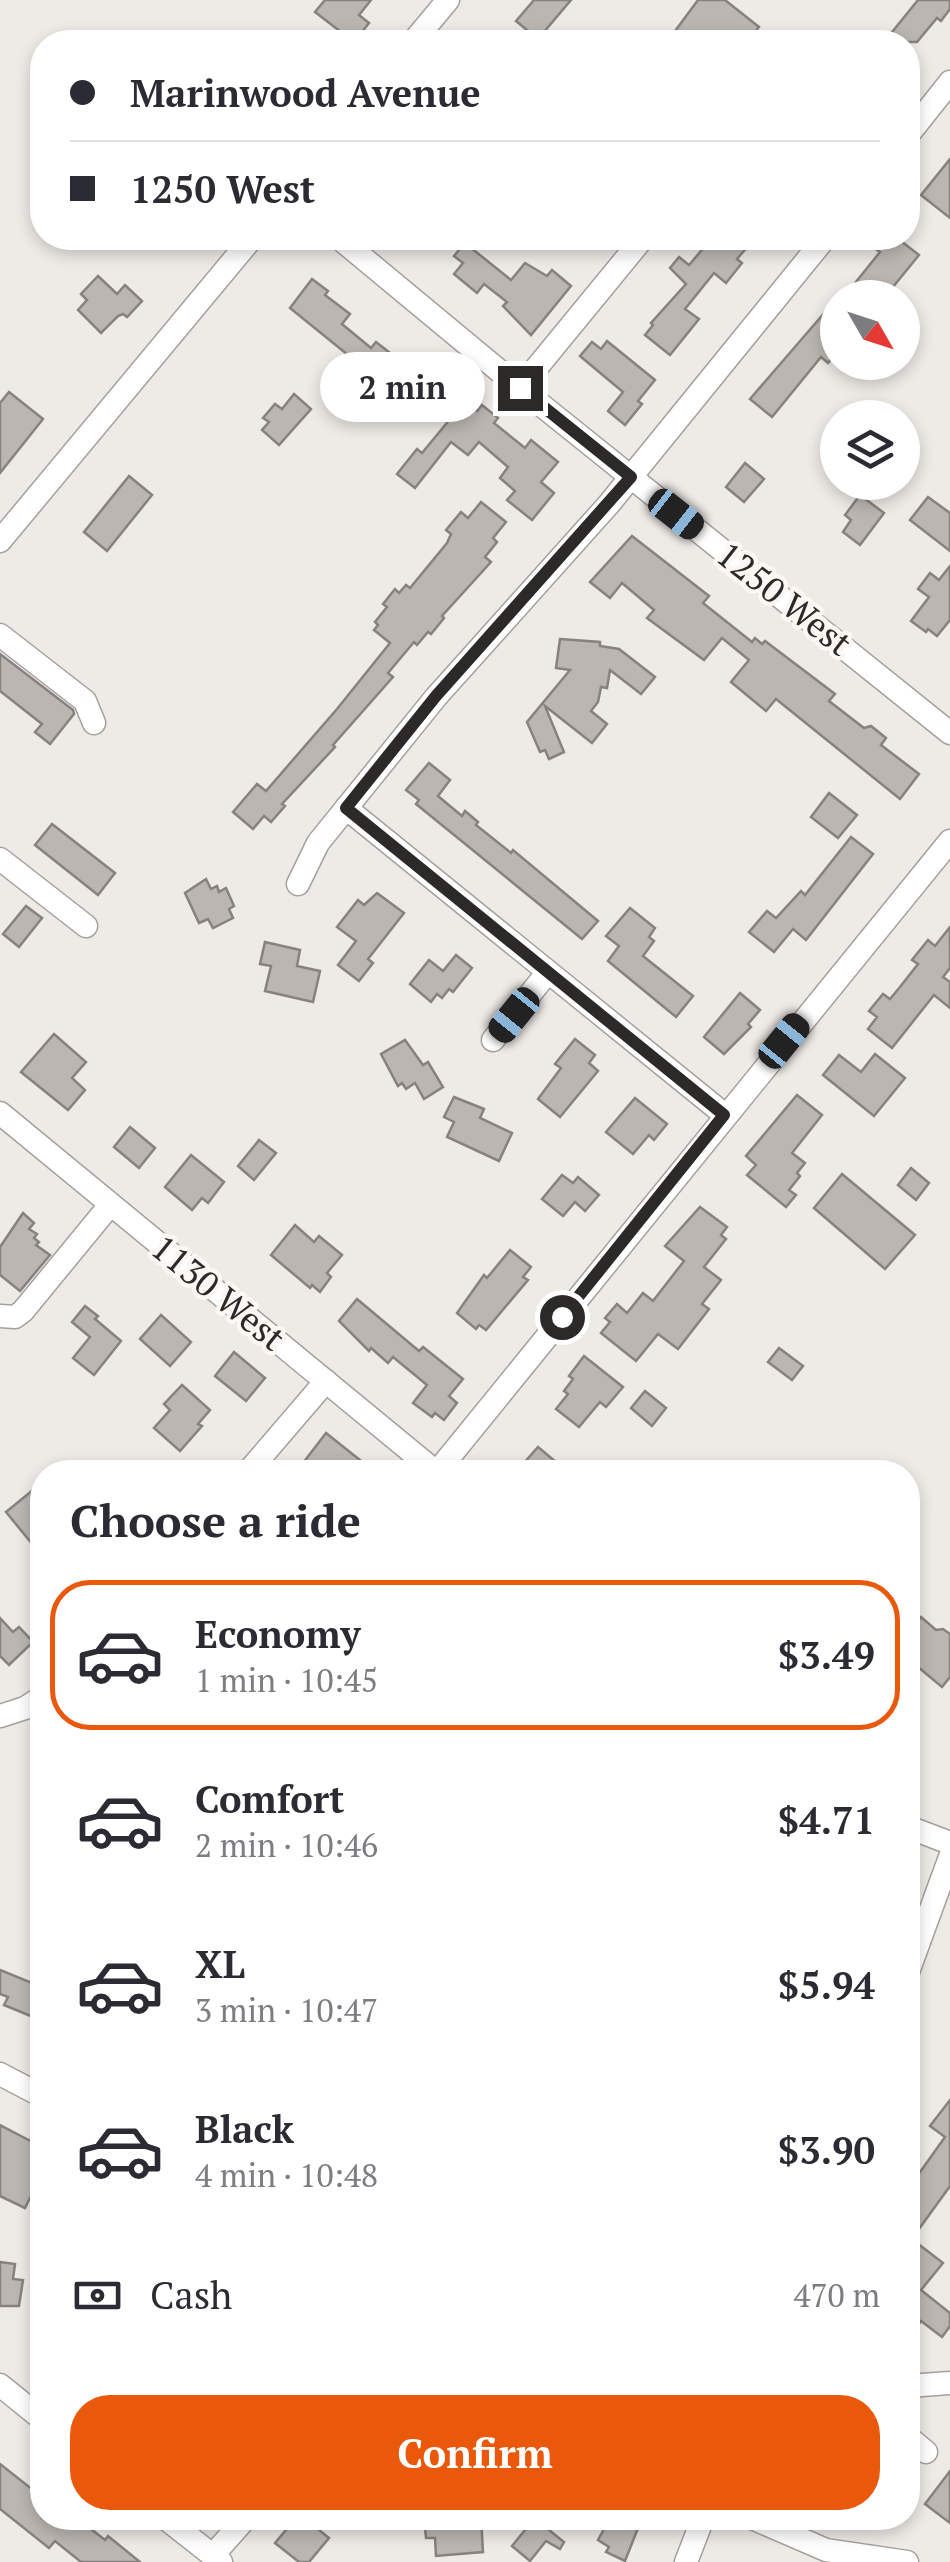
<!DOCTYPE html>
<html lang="en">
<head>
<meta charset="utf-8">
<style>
  body { margin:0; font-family:"PT Serif",serif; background:#f2f2f3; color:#2b2b33; height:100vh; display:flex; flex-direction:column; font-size:38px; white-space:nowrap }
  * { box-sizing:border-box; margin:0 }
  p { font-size:32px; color:#7c7c81 }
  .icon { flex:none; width:55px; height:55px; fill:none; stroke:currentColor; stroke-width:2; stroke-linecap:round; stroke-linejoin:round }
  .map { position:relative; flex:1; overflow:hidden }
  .drawer { position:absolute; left:30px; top:1460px; width:890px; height:1070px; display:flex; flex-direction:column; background:#fff; border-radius:40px; box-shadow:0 5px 15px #0003 }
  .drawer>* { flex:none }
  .banner { position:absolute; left:30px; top:30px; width:890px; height:220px; border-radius:40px; box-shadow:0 5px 15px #0003; display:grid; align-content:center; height:220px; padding:0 40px; background:#fff }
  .needle { width:65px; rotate:129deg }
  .tools { position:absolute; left:820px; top:280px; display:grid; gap:20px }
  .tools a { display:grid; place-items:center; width:100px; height:100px; border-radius:50%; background:#fff; box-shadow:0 5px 15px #0003; font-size:50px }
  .end { position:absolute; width:45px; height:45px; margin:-22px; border:12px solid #2c2a29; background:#fff; box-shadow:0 0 0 5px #fff }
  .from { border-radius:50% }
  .bubble { position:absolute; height:70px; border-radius:35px; background:#fff; box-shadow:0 5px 15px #0003; font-size:32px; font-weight:700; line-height:70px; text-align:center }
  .car { position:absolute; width:30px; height:60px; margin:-30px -15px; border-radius:12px; box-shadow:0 0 8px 2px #0007; background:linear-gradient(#222 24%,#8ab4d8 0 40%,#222 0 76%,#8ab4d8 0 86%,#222 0) }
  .banner b { display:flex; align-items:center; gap:35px; height:95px; font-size:38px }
  .banner b+b { border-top:2px solid #e1e1e2 }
  .banner i { width:25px; height:25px; background:#2b2b33 }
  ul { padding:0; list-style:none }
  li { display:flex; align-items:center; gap:30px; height:150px; margin:0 20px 15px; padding:0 20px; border:5px solid transparent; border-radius:40px }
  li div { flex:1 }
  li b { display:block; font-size:38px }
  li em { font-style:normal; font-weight:700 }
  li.active { border-color:#ea580c }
  li>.icon { width:90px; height:90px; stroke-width:1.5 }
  h2 { padding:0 40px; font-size:45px; line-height:120px }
  .pay { display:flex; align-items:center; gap:25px; height:110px; padding:0 40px; font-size:38px }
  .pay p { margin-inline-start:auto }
  .primary-button { display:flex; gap:20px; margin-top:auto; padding:20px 40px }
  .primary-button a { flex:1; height:115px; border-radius:40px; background:#ea580c; color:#fff; font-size:40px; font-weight:700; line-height:115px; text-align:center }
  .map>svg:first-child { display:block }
  .building { fill:#bbb6b2; stroke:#87827f; stroke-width:2.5 }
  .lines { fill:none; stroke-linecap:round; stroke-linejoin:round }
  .minor-casing { stroke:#a5a09d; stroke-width:25 }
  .minor { stroke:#fff; stroke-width:22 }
  .route { stroke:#2c2a29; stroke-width:12 }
  .labels { text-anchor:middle; stroke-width:9; stroke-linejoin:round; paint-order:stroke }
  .street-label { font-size:35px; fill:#2c2a29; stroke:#fcf7f3 }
</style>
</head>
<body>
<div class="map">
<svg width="950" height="2562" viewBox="0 0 950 2562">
  <rect width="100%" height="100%" fill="#eeeae6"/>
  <g class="building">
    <polygon points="325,0 371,0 359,15 369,23 354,42 315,12"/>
    <polygon points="534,0 571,0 538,39 516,21"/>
    <polygon points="698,0 725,0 759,27 746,42 667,42"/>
    <polygon points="918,0 950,0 950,9 941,21 937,18 917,42 884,42"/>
    <polygon points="950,159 950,218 921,195"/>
    <polygon points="712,238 755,238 737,259 742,263 726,283 714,273 685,309 699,319 670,355 645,335 653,325 651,323 686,284 670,268 679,257 689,265"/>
    <polygon points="882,238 897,238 919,255 884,298 843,298 880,252 874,248"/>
    <polygon points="465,243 511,280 525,263 547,276 552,270 571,286 531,335 503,306 507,302 484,284 477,293 454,274 463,263 454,256"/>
    <polygon points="98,276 117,294 125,285 142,301 127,317 123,314 118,316 101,333 78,310 87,300 81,294"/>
    <polygon points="312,279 328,291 325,295 350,314 342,324 371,348 376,342 408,367 390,389 290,308"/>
    <polygon points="838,297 838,351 828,363 821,357 772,417 750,399"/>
    <polygon points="607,341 655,380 638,401 642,404 625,425 608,411 623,392 580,356 592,342 601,349"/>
    <polygon points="9,392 43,419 0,473 0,403"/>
    <polygon points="294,394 311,409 279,445 262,430 269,422 263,418 275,404 282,409"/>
    <polygon points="465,401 477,411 482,405 498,418 494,423 525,448 531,440 558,462 541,482 554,493 532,520 507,500 515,491 500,478 508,467 479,442 468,455 451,442 415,488 397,474 417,449 422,453"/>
    <polygon points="745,463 764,479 744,502 726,487"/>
    <polygon points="129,476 152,495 107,551 84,532"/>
    <polygon points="860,495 884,513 860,545 843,532 851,520 845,515"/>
    <polygon points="928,497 950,513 950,551 910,520"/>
    <polygon points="481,502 506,522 493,538 497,542 485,557 491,562 442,616 444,618 431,634 428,632 417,645 414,642 388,673 393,677 333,745 335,747 282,804 285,806 271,822 264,816 253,829 233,812 257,784 266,791 337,709 390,643 374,630 378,625 375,622 387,607 383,604 395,589 399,593 406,585 410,588 447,543 451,534 446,530 461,512 468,518"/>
    <polygon points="632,536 709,596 703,603 752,642 755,638 762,644 765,641 835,694 829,701 864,728 871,726 886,738 881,745 919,774 900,799 776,699 766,711 731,682 749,660 722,638 704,660 647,618 654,610 622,583 610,598 590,582"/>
    <polygon points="950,566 950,620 937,636 928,629 926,632 911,621 929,597 918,589 930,573 939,580"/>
    <polygon points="560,639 600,642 600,646 619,649 655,677 641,694 610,670 607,688 601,687 598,702 591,711 607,724 592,743 545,706 564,752 549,759 545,750 540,752 527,722 570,670 556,668"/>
    <polygon points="0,654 73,710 74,714 50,744 35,732 42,724 0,691"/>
    <polygon points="429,763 450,780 438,796 462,816 465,811 478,822 476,825 511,853 513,850 598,921 582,939 416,804 419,800 406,790"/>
    <polygon points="829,793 857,815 838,838 811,817"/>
    <polygon points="52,824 115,873 98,895 35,845"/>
    <polygon points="851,837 873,854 806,940 793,929 774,952 749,932 767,911 776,918 801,891 805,895"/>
    <polygon points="206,879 211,889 217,886 219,892 226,888 234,906 229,909 233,918 213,928 208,919 199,923 185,893"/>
    <polygon points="377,893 404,913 368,959 373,963 359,981 338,965 356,941 337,927 358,900 364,905"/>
    <polygon points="26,906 42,918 19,947 3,934"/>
    <polygon points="630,908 655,928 649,937 654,941 643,956 693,996 676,1017 608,961 619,946 606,936"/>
    <polygon points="950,927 950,968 943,977 950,982 950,1008 934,995 892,1048 868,1029 877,1017 869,1011 883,994 890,999 900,987 918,964 912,960 928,940 935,946"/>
    <polygon points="265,942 300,950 297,966 320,971 313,1002 265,991 271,966 260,964"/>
    <polygon points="456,955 472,968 453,992 449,989 442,998 437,994 431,1002 410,984 429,960 443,971"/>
    <polygon points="740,993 760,1010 748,1024 751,1027 724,1054 704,1037"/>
    <polygon points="54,1034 86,1062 72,1078 85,1090 68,1110 21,1072"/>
    <polygon points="575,1039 595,1055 589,1063 598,1071 560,1117 538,1099 561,1068 555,1064"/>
    <polygon points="405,1040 423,1065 428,1062 443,1087 424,1099 415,1083 406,1089 402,1083 398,1086 381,1054"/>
    <polygon points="875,1054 905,1078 874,1116 823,1075 839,1055 861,1072"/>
    <polygon points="797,1095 822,1115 792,1153 805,1163 797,1173 800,1176 789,1190 796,1195 786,1207 747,1175 756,1165 746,1156"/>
    <polygon points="454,1097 484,1109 480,1118 512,1133 499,1161 447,1137 454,1122 444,1117"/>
    <polygon points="635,1098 667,1124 654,1140 649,1135 633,1154 606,1132"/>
    <polygon points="130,1127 155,1148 139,1168 114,1147"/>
    <polygon points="259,1140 276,1153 254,1180 238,1166"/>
    <polygon points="191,1155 224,1182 208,1203 202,1198 192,1210 165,1187"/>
    <polygon points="911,1168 929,1183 916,1200 898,1185"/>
    <polygon points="842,1174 915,1235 885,1269 814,1208"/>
    <polygon points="562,1175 573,1183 578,1177 599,1195 585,1211 575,1202 563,1216 542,1199"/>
    <polygon points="700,1207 727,1227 721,1235 726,1239 704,1267 721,1280 702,1304 709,1309 678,1349 658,1334 636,1361 601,1333 610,1322 605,1318 617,1304 627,1313 643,1293 653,1301 684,1261 665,1246"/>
    <polygon points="23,1213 34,1223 29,1229 37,1234 34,1238 39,1242 36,1245 50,1255 20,1291 0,1275 0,1247"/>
    <polygon points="295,1225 314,1242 319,1236 342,1255 327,1273 331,1277 320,1292 312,1285 310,1288 271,1255"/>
    <polygon points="510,1250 531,1267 523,1277 528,1280 486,1330 479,1325 476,1329 457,1313 484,1275 487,1278"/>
    <polygon points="357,1299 419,1351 423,1347 463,1379 449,1396 457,1403 444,1420 435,1413 432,1417 413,1403 427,1385 393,1357 388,1363 371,1348 369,1351 339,1321"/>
    <polygon points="85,1306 98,1316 95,1319 121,1341 94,1375 73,1358 90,1337 72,1322"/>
    <polygon points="161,1315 191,1342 170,1366 140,1339"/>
    <polygon points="779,1348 803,1366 792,1380 768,1362"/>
    <polygon points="234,1352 265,1378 246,1401 215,1376"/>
    <polygon points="584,1356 623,1387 606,1407 600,1402 579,1427 556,1409 568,1394 564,1391 573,1379 569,1376"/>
    <polygon points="182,1385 210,1410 198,1424 202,1426 180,1451 154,1428 170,1410 164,1404"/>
    <polygon points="645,1391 666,1408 652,1426 631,1408"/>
    <polygon points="326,1433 375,1472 315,1472 303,1463"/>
    <polygon points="538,1447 568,1472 516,1472"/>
    <polygon points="33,1490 42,1501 42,1556 6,1512"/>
    <polygon points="921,1617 936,1630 943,1629 950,1634 950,1677 942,1687 912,1662 915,1658 908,1651 908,1622 914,1627"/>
    <polygon points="0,1618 13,1632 19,1627 33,1642 9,1665 0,1656"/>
    <polygon points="0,1970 42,1987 42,2009 38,2019 4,2005 8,1997 0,1994"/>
    <polygon points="950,2100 950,2186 919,2229 908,2221 908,2189 945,2137 930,2126"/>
    <polygon points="0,2125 42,2147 42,2200 32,2194 25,2208 0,2196"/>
    <polygon points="913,2240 943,2263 921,2290 950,2313 950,2326 942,2337 921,2321 908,2339 908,2247"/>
    <polygon points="0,2262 15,2264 13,2279 23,2280 19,2306 0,2306"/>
    <polygon points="0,2464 42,2497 42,2518 77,2518 105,2540 108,2536 140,2562 81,2562 55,2541 49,2548 0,2509"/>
    <polygon points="950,2471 950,2523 925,2504"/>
    <polygon points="296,2518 304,2518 329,2538 309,2562 299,2562 275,2543"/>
    <polygon points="424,2518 481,2518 483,2552 436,2556 435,2538 426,2538"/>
    <polygon points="503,2518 534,2518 564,2542 560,2549 546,2541 530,2561 512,2546 525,2530"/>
    <polygon points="610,2518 642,2518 625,2561 606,2552 609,2547 598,2540"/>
  </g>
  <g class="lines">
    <g class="minor-casing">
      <g id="minor">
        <polyline points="413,42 448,0"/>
        <polyline points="908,135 950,82"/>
        <polyline points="339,238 520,388 950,733"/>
        <polyline points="520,388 643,238"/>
        <polyline points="0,541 252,238"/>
        <polyline points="0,635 85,701 94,723"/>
        <polyline points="346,808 725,1115"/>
        <polyline points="0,859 86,926"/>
        <polyline points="298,884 318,843 436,697 609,504 825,238"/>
        <polyline points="493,1040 548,972"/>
        <polyline points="0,1113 436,1472"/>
        <polyline points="0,1316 15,1317 23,1311 110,1205"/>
        <polyline points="248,1472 326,1381"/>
        <polyline points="437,1472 950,841"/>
        <polyline points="0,1716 25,1708 42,1697"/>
        <polyline points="908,1827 950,1843"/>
        <polyline points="908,1972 950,1857"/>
        <polyline points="0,2074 42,2096"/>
        <polyline points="0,2385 42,2419"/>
        <polyline points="908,2386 950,2383"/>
        <polyline points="908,2437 926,2452"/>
        <polyline points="165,2518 221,2562"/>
        <polyline points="752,2518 826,2550 907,2562"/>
        <polyline points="213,2555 246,2518"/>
        <polyline points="686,2562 703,2518"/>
      </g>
    </g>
    <use href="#minor" class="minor"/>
  </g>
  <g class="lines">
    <polyline class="route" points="520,388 631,477 436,696 346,808 724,1115 562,1317"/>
  </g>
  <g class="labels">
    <g class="street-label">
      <text transform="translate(784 599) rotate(38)" y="12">1250 West</text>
      <text transform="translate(218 1293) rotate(39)" y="12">1130 West</text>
    </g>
  </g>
</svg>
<div class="tools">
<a><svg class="needle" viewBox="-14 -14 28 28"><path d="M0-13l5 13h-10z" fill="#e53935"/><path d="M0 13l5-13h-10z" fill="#7c7c81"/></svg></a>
<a><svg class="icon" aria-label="layers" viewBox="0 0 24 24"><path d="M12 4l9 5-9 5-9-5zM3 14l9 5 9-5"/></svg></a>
</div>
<i class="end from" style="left:562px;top:1317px"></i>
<i class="end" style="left:520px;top:388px"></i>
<div class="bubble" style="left:320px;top:352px;width:165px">2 min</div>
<i class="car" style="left:676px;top:514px;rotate:128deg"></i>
<i class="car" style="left:514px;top:1015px;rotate:219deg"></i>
<i class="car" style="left:784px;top:1041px;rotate:39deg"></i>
<div class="banner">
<b><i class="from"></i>Marinwood Avenue</b>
<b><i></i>1250 West</b>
</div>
<section class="drawer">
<h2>Choose a ride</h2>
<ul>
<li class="active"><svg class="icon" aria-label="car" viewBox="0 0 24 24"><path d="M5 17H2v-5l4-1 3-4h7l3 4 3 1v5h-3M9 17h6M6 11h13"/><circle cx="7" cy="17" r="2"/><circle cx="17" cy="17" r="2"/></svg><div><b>Economy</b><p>1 min · 10:45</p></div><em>$3.49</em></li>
<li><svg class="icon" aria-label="car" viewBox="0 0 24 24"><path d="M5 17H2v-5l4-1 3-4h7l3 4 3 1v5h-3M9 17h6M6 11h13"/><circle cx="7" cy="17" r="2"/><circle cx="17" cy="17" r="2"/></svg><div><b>Comfort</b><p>2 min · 10:46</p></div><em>$4.71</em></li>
<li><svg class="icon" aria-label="car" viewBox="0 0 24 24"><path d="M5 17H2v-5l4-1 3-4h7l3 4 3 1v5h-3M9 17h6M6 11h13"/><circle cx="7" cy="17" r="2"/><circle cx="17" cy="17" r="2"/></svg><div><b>XL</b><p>3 min · 10:47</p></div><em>$5.94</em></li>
<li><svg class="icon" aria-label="car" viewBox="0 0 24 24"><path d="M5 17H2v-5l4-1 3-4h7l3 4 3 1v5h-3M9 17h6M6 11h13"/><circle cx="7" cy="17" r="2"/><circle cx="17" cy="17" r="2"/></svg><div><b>Black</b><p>4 min · 10:48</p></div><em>$3.90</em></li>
</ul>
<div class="pay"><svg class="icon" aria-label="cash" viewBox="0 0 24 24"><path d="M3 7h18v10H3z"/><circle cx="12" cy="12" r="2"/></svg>Cash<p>470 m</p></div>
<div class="primary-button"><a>Confirm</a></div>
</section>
</div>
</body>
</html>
